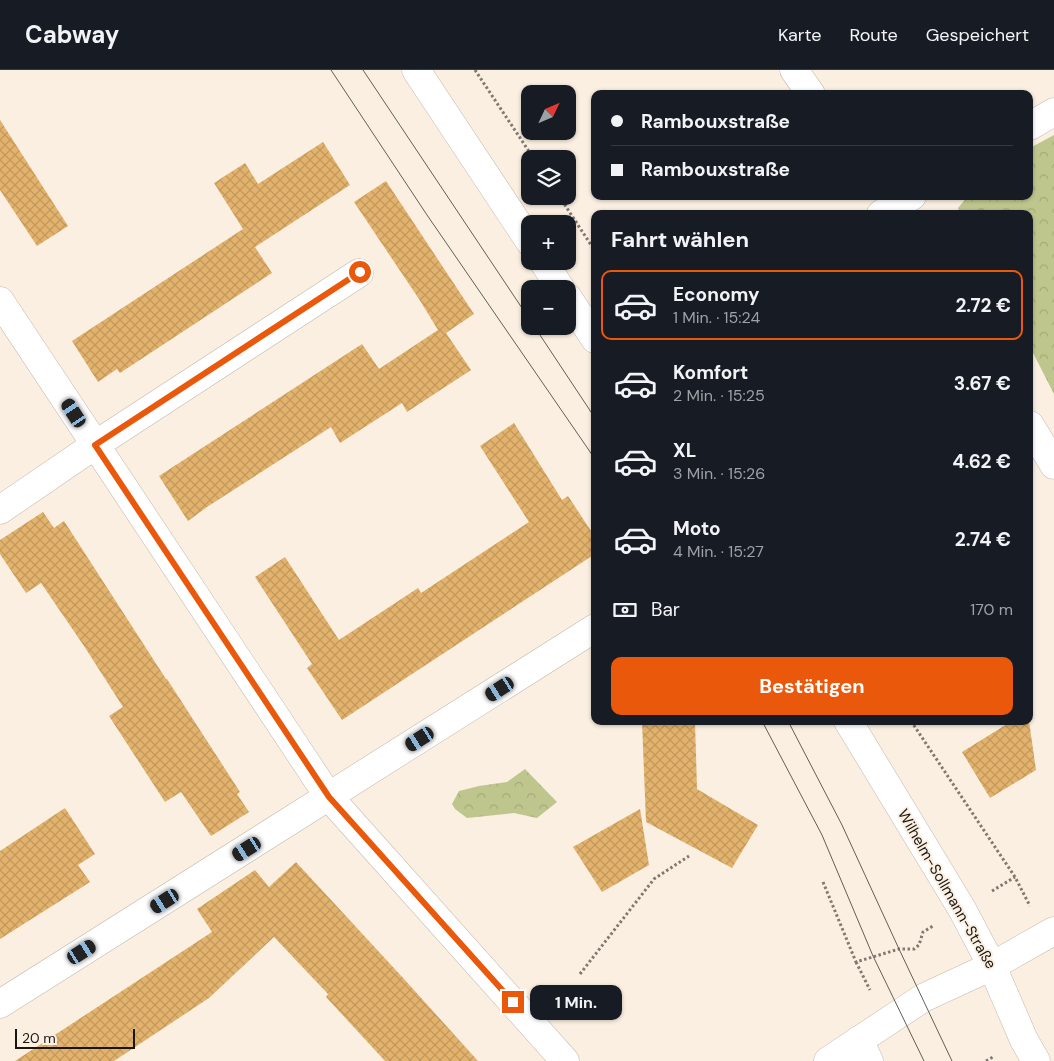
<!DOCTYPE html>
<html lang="de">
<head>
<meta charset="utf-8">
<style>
  body { margin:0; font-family:"DM Sans",sans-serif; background:#20242c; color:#f1f3f6; height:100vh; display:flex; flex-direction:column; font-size:19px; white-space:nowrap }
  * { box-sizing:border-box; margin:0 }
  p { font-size:16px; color:#9ea1a6 }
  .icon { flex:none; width:28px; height:28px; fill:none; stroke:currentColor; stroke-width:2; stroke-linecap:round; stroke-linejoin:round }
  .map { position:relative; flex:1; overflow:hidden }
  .side { position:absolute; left:591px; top:140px; width:442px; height:515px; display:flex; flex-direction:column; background:#171b24; border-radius:10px; box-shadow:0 1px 4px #0004 }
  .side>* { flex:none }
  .banner { position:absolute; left:591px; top:20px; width:442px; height:110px; border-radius:10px; box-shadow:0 1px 4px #0004; display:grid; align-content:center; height:110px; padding:0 20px; background:#171b24 }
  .needle { width:32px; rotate:46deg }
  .controls { position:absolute; left:521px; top:15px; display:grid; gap:10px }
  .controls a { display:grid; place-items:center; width:55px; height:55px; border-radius:10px; background:#171b24; box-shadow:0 1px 4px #0004; font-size:25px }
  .scale { position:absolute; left:15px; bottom:12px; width:120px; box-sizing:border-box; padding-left:5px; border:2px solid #191511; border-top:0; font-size:14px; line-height:18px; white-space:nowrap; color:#191511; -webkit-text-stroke:4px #faefe1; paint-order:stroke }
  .end { position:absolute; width:22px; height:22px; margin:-11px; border:6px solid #ea580c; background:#fff; box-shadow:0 0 0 2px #fff }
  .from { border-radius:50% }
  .bubble { position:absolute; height:35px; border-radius:10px; background:#171b24; box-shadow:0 1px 4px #0004; font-size:16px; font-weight:700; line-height:35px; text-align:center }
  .car { position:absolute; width:15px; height:30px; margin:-15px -8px; border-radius:6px; box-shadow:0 0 4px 1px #0007; background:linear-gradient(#222 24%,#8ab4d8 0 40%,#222 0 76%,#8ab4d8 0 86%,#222 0) }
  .banner b { display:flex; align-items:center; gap:18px; height:48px; font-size:19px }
  .banner b+b { border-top:1px solid #363941 }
  .banner i { width:12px; height:12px; background:#f1f3f6 }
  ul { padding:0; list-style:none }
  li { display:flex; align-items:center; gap:15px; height:70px; margin:0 10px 8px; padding:0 10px; border:2px solid transparent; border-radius:10px }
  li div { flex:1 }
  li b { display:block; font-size:19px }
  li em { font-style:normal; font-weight:700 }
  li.on { border-color:#ea580c }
  li>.icon { width:45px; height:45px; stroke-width:1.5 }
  h2 { padding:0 20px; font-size:22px; line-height:60px }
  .pay { display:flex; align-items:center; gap:12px; height:55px; padding:0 20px; font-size:19px }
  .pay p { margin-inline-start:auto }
  .cta { display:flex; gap:10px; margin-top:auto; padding:10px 20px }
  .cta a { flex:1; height:58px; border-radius:10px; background:#ea580c; color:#fff; font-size:20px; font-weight:700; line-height:58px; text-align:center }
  header { display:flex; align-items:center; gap:30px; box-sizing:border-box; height:70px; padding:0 25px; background:#171b24; border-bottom:1px solid #363941 }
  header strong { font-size:24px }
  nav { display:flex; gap:28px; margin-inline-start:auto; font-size:18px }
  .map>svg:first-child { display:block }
  .forest { fill:url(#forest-crowns) }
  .building { fill:url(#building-cross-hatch) }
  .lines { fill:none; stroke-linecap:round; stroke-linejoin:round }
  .minor-casing { stroke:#c4baac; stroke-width:29 }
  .path { stroke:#807970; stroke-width:3; stroke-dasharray:2.5 2.5; stroke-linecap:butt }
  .minor { stroke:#fff; stroke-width:28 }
  .tram { stroke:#655e57; stroke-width:1 }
  .route { stroke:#ea580c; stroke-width:6 }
  .labels { text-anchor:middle; stroke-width:4; stroke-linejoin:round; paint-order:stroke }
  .street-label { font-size:15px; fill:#191511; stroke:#faefe1 }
</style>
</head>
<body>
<header>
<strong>Cabway</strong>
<nav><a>Karte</a><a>Route</a><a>Gespeichert</a></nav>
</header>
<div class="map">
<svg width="1054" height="991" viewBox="0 0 1054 991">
  <defs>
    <pattern id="forest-crowns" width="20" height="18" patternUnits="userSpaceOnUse" patternTransform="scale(1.25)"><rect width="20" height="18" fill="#bfc68d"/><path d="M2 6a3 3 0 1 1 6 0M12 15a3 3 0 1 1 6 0" fill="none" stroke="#a4a979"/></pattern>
    <pattern id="building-cross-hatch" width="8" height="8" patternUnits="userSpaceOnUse" patternTransform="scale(1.25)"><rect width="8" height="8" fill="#e3b36d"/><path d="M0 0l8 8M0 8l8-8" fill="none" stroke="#c2995d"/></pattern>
  </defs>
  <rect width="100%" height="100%" fill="#faefe1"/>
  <g class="forest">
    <polygon points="1054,65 1054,324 1030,277 1030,144 961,144 958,138 968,126 1030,126 1030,78"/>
    <polygon points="525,699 557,732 537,748 514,743 467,748 455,739 452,734 459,721 479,716 507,712"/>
  </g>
  <g class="building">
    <polygon points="0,50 68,156 37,176 0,120"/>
    <polygon points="323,72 350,115 255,177 272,203 120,303 117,299 98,312 72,271 243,159 214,113 245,93 258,114"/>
    <polygon points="386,111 474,244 446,263 471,300 407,342 402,333 340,373 331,357 207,437 188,451 159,406 362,274 379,299 438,260 419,229 354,132"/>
    <polygon points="514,353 562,430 568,426 595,467 595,484 342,650 307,598 312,594 255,507 285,487 339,570 418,518 421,523 529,452 480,376"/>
    <polygon points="43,442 54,458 64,451 166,609 167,609 240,722 237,724 249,742 211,766 181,722 165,732 109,646 123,637 84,576 41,513 26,523 0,484 0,470"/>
    <polygon points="642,651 695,651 697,719 758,755 732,798 646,752"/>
    <polygon points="1012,651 1029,651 1036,700 990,728 962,682"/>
    <polygon points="65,738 95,784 78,795 90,812 0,869 0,781"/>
    <polygon points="640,739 649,795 602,822 573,777"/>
    <polygon points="296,792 404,909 478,991 385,991 326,927 328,924 274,867 209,928 114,991 15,991 212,862 197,839 255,800 269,817"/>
  </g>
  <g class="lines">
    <g class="minor-casing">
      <g id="minor">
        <polyline points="416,0 530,172"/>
        <polyline points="794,0 811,24"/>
        <polyline points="1030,56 1054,42"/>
        <polyline points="881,144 912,126"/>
        <polyline points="543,191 561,219"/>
        <polyline points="568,228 595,269"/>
        <polyline points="0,231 329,727 565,991"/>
        <polyline points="1030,355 1054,395"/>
        <polyline points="0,440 95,375 359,203"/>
        <polyline points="848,651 962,839 992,896 1024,970 1036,991"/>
        <polyline points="0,934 595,558"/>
        <polyline points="859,970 869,991"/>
        <polyline points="828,991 923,928 992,896 1054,861"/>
      </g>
    </g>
    <g class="path">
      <polyline points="475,0 534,89"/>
      <polyline points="559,126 595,181"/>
      <polyline points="911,651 1015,807 1030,836"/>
      <polyline points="823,812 856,892 899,879 914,879 919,875 923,862 933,856"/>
      <polyline points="992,821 1015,807"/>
      <polyline points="856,892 870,920"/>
      <polyline points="580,904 654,809 689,786"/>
      <polyline points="986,991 993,987"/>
    </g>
    <use href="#minor" class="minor"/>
    <g class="tram">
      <polyline points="331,0 427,145 595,389"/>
      <polyline points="363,0 530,250"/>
      <polyline points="534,256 595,348"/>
      <polyline points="762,651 822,765 873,886 924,991"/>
      <polyline points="788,651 842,755 899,879 952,991"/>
    </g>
  </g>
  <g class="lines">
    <polyline class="route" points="360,202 95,375 329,727 513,932"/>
  </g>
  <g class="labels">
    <g class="street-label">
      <text transform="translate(947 819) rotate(60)" y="5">Wilhelm-Sollmann-Straße</text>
    </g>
  </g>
</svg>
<div class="controls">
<a><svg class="needle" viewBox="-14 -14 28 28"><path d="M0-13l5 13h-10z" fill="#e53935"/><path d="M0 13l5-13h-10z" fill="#9ea1a6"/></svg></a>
<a><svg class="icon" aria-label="layers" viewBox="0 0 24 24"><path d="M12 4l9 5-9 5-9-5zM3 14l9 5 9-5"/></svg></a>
<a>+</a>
<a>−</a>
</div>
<div class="scale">20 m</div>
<i class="end from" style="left:360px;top:202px"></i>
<i class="end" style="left:513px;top:932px"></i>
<div class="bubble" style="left:530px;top:915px;width:92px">1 Min.</div>
<i class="car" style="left:74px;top:343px;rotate:327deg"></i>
<i class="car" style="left:500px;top:619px;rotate:237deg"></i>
<i class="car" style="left:420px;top:669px;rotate:237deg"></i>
<i class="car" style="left:247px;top:779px;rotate:238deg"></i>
<i class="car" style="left:165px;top:831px;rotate:238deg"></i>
<i class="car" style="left:82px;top:882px;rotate:58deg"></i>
<div class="banner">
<b><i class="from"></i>Rambouxstraße</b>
<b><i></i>Rambouxstraße</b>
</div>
<section class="side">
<h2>Fahrt wählen</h2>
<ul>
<li class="on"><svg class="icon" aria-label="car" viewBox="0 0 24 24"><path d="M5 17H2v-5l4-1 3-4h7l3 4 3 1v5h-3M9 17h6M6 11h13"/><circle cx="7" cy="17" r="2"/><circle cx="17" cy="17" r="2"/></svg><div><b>Economy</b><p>1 Min. · 15:24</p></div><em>2.72 €</em></li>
<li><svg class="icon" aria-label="car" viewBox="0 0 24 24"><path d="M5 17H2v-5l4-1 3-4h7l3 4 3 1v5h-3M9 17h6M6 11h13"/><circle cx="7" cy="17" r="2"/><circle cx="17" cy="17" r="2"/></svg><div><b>Komfort</b><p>2 Min. · 15:25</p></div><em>3.67 €</em></li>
<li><svg class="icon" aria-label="car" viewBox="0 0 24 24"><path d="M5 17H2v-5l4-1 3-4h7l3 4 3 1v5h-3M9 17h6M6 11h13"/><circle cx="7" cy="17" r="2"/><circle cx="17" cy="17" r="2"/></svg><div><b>XL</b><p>3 Min. · 15:26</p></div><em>4.62 €</em></li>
<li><svg class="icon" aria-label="car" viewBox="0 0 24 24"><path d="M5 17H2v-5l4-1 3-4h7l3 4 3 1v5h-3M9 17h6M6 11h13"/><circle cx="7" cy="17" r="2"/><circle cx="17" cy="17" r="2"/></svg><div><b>Moto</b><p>4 Min. · 15:27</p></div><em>2.74 €</em></li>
</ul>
<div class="pay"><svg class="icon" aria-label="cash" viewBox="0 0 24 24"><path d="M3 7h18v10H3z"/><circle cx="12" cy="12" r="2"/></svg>Bar<p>170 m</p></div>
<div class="cta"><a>Bestätigen</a></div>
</section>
</div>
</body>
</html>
